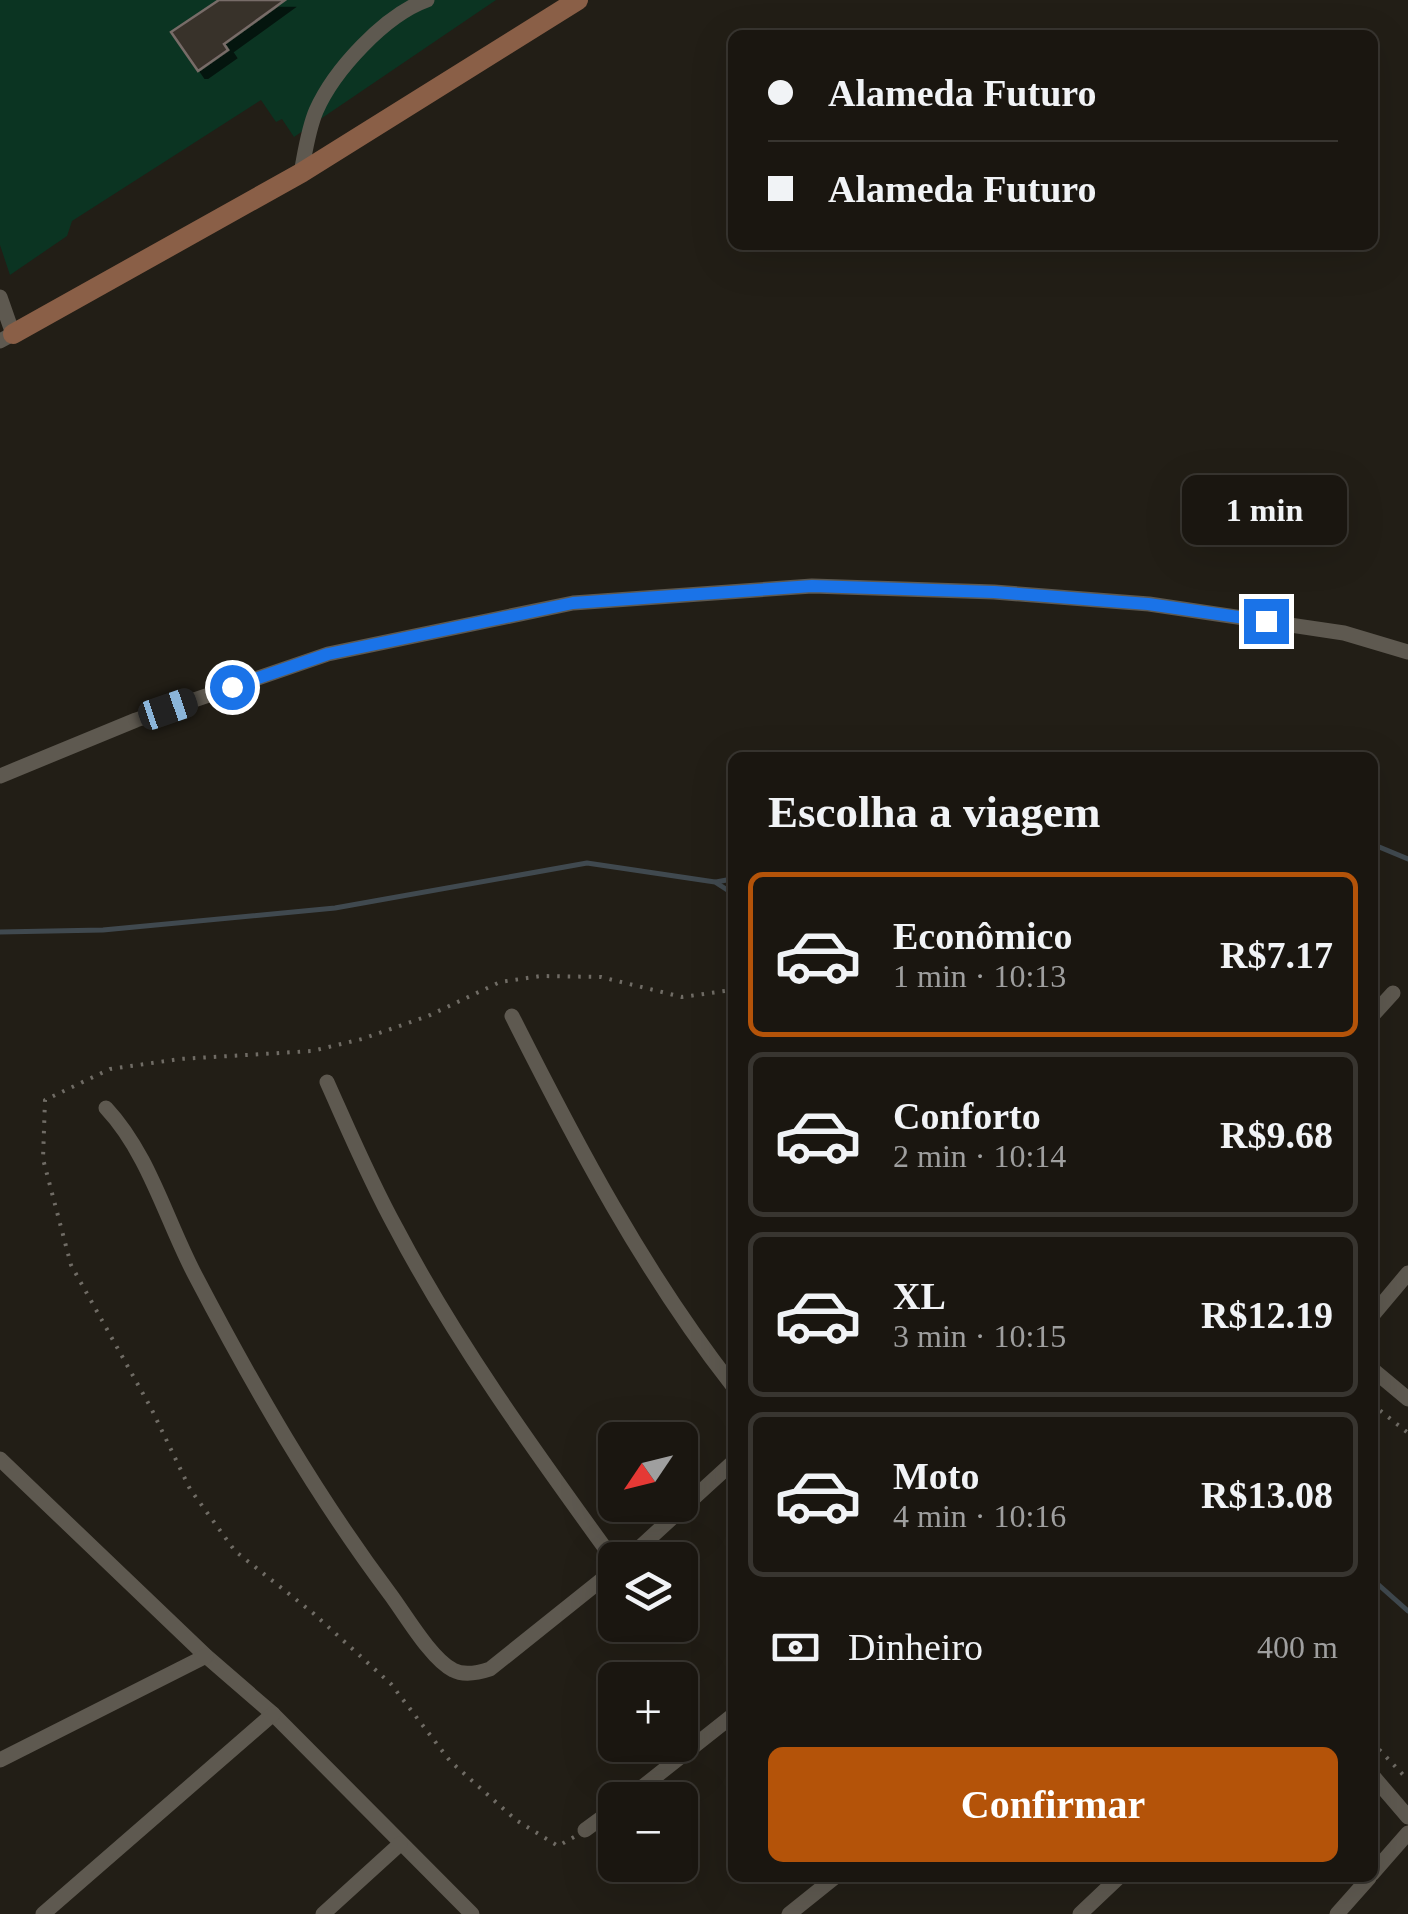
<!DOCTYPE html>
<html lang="pt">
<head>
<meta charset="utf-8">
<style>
  body { margin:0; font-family:Georgia,serif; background:#231f19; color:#f1f3f6; height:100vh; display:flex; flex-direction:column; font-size:38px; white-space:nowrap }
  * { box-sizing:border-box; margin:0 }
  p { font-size:32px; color:#9f9f9f }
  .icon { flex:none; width:55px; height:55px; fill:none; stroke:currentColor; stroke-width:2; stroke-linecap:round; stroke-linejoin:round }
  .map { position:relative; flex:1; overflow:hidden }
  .sheet { position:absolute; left:728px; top:752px; width:650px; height:1130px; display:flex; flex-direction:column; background:#1a1610; border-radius:15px; box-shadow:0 10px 40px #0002,0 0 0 2px #383530 }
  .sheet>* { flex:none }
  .guide { position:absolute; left:728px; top:30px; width:650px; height:220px; border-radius:15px; box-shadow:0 10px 40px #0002,0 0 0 2px #383530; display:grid; align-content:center; height:220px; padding:0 40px; background:#1a1610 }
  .needle { width:65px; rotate:235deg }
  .fabs { position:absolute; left:598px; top:1422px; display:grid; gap:20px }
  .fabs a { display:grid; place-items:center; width:100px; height:100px; border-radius:15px; background:#1a1610; box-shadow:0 10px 40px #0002,0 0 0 2px #383530; font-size:50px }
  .end { position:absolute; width:45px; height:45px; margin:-22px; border:12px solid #1a73e8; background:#fff; box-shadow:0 0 0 5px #fff }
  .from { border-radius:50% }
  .bubble { position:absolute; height:70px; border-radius:15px; background:#1a1610; box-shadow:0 10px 40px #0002,0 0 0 2px #383530; font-size:32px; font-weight:800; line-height:70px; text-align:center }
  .car { position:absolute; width:30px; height:60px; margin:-30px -15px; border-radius:12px; box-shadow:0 0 8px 2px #0007; background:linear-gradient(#222 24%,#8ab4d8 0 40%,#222 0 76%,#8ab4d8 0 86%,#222 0) }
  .guide b { display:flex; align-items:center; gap:35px; height:95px; font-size:38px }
  .guide b+b { border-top:2px solid #383530 }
  .guide i { width:25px; height:25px; background:#f1f3f6 }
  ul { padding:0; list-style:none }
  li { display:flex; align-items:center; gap:30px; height:165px; margin:0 20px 15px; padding:0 20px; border:5px solid #383530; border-radius:15px }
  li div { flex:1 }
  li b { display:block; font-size:38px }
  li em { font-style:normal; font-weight:800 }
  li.current { border-color:#b45309 }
  li>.icon { width:90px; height:90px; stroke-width:1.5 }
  h2 { padding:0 40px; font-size:45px; line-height:120px }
  .pay { display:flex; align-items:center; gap:25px; height:110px; padding:0 40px; font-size:38px }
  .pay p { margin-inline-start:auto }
  .button { display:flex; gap:20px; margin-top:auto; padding:20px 40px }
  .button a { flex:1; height:115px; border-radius:15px; background:#b45309; color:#fff; font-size:40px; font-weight:800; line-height:115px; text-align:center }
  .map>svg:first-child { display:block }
  .pitch { fill:#0b3422 }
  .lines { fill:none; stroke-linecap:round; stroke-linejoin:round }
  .stream { stroke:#40494f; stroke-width:5 }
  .building { fill:#39302b; stroke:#776c67; stroke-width:2.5; filter:url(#shadow) }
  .path { stroke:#706c65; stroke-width:4; stroke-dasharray:2.5 8; stroke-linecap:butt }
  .street { stroke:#5e5950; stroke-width:15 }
  .secondary { stroke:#8a5f47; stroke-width:20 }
  .route { stroke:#1a73e8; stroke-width:12 }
</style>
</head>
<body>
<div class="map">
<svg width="1408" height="1914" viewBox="0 0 1408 1914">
  <defs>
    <filter id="shadow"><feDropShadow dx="8" dy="8" stdDeviation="0" flood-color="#0009"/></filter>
  </defs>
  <rect width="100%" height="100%" fill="#221e16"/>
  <polygon class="pitch" points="0,0 496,0 294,137 282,119 276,122 261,100 72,221 67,236 10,275 0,245"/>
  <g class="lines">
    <g class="stream">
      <polyline points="1372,844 1408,859"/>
      <polyline points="716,882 732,879"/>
      <polyline points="0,932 103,930 335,908 587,863 715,882 732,893"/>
      <polyline points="1372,1579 1408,1611"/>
    </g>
  </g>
  <polygon class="building" points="219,0 285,0 224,44 228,50 198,71 171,32"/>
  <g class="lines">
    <g class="path">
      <polyline points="1372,1404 1408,1433"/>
      <polyline points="1372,1742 1408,1780"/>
      <polyline points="574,1837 558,1846 516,1820 450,1761 391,1684 313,1613 235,1551 190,1489 151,1408 71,1265 43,1159 45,1100 110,1069 180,1059 312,1051 362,1039 428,1016 500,982 541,976 601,977 682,997 732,990"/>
    </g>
    <g class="street">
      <path d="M301 173C305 153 308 130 316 111 334 70 385 15 427 0"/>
      <polyline points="0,297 13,334 0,341"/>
      <polyline points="0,776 136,720 328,654 573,603 812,586 994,592 1149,604 1344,633 1408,652"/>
      <path d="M512 1016C577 1145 643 1271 732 1385"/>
      <polyline points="1372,1016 1393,993"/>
      <path d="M327 1082C349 1131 370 1181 396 1228 458 1346 537 1454 615 1562"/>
      <path d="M106 1108C149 1154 166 1220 195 1275 253 1386 315 1494 390 1594 405 1614 431 1659 453 1670 464 1676 478 1673 490 1669L615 1569"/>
      <polyline points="1372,1316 1408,1273"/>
      <polyline points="1372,1369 1408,1399"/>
      <polyline points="0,1459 206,1656 273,1714 472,1914"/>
      <polyline points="626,1560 732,1463"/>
      <polyline points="0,1760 206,1656"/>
      <polyline points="1372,1775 1408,1817"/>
      <polyline points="626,1800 732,1716"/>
      <polyline points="585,1830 615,1808"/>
      <polyline points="1372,1874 1408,1833"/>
      <polyline points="43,1914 273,1714"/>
      <polyline points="323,1914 400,1844"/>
      <polyline points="789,1914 834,1878"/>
      <polyline points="1080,1914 1118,1878"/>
      <polyline points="1337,1914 1369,1878"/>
    </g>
    <polyline class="secondary" points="13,334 301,173 578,0"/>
  </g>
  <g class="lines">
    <polyline class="route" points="232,687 328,654 573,603 812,586 994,592 1148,604 1266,621"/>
  </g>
</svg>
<div class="fabs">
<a><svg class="needle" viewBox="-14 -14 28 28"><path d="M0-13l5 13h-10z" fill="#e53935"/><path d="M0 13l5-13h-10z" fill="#9f9f9f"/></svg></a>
<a><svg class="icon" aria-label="layers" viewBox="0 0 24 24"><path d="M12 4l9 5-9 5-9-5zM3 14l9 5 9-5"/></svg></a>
<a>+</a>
<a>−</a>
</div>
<i class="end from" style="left:232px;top:687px"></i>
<i class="end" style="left:1266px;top:621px"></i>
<div class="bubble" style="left:1182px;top:475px;width:165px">1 min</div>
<i class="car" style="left:168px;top:709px;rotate:71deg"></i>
<div class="guide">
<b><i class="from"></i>Alameda Futuro</b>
<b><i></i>Alameda Futuro</b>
</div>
<section class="sheet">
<h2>Escolha a viagem</h2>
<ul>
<li class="current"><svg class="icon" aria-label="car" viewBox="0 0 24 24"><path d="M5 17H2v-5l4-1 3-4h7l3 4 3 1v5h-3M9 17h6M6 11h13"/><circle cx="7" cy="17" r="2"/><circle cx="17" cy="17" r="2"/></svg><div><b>Econômico</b><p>1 min · 10:13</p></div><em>R$7.17</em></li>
<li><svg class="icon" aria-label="car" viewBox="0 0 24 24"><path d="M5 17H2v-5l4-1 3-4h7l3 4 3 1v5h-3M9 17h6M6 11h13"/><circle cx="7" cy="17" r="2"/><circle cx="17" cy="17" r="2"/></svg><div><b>Conforto</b><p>2 min · 10:14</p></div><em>R$9.68</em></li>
<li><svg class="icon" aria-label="car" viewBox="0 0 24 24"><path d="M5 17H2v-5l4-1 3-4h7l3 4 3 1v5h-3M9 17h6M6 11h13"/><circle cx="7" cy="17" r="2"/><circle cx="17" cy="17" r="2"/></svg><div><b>XL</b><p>3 min · 10:15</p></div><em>R$12.19</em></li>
<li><svg class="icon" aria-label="car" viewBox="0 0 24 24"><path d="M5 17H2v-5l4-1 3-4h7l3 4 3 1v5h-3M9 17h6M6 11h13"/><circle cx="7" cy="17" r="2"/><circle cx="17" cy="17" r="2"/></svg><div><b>Moto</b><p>4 min · 10:16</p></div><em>R$13.08</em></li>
</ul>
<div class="pay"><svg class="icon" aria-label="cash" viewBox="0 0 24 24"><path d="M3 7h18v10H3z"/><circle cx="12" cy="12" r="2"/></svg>Dinheiro<p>400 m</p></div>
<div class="button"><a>Confirmar</a></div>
</section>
</div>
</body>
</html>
